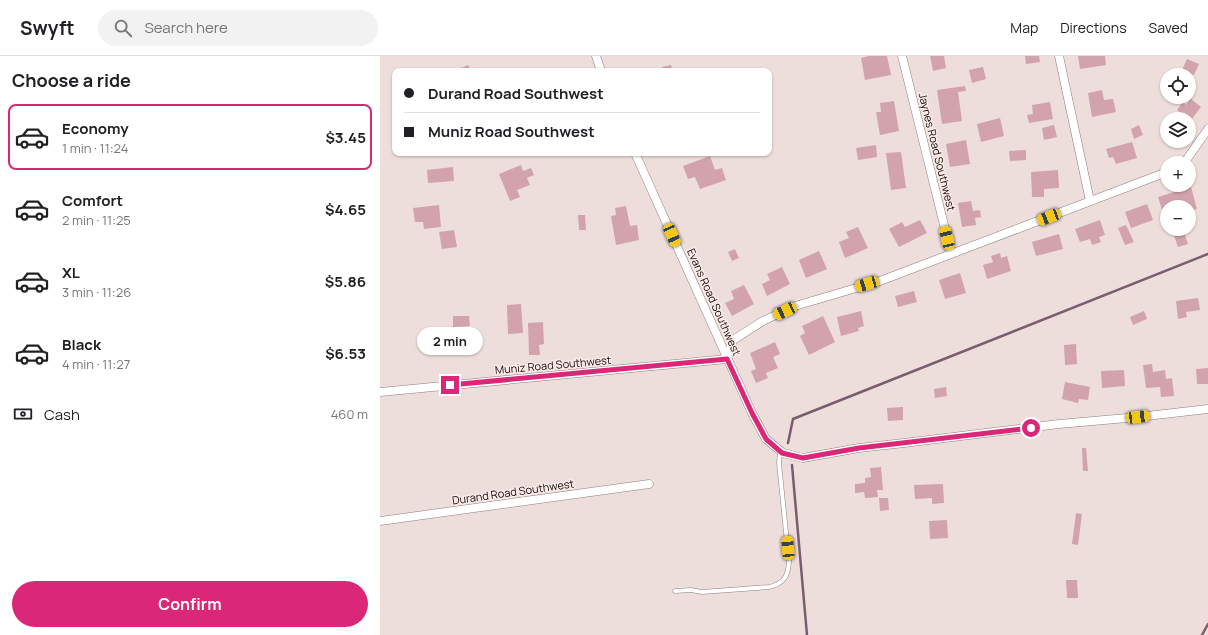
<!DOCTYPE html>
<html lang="en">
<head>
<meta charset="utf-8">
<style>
  body { margin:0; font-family:Manrope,sans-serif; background:#f2f2f2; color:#202124; height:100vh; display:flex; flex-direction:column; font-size:15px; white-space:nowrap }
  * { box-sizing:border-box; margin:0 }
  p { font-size:13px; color:#757577 }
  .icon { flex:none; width:22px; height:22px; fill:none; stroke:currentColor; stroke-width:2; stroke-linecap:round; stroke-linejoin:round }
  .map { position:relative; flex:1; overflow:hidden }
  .details { display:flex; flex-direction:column; background:#fff; width:380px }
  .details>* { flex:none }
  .guide { position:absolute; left:12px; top:12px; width:380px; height:88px; border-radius:8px; box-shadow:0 1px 3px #0004; display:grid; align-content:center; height:88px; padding:0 12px; background:#fff }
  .buttons { position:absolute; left:780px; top:12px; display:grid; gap:8px }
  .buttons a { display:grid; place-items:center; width:36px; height:36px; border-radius:50%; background:#fff; box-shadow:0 1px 3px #0004; font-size:20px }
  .end { position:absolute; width:18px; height:18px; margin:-9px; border:5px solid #db2777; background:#fff; box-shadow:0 0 0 2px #fff }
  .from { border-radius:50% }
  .bubble { position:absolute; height:28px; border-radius:14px; background:#fff; box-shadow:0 1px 3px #0004; font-size:13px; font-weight:700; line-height:28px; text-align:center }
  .car { position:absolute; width:12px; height:24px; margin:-12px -6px; border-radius:5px; box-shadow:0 0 3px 1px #0007; background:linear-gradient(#f5c518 24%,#345 0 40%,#f5c518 0 76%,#345 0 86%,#f5c518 0) }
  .guide b { display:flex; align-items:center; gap:14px; height:38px; font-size:15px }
  .guide b+b { border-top:1px solid #e0e0e0 }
  .guide i { width:10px; height:10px; background:#202124 }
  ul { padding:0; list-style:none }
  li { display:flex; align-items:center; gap:12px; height:66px; margin:0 8px 6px; padding:0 4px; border:2px solid transparent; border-radius:8px }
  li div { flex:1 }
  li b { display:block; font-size:15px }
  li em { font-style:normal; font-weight:700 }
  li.on { border-color:#db2777 }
  li>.icon { width:36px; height:36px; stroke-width:1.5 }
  h2 { padding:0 12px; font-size:18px; line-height:48px }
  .pay { display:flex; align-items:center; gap:10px; height:44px; padding:0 12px; font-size:15px }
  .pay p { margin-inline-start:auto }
  .action { display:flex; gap:8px; margin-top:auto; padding:8px 12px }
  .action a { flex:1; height:46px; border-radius:24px; background:#db2777; color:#fff; font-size:16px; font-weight:700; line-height:46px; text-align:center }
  header { display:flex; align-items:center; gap:24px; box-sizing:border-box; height:56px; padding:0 20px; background:#fff; border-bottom:1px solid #e0e0e0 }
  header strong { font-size:19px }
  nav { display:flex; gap:22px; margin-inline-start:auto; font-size:14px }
  .search { width:280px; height:36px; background:#f2f2f2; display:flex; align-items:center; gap:10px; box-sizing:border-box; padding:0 14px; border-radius:22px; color:#757577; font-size:15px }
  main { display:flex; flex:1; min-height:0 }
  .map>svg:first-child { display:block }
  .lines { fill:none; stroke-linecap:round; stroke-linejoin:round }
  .stream { stroke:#795c6d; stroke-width:2.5 }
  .building { fill:#d2a3ad }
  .lane-casing { stroke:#8d7e7c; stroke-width:5 }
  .street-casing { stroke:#8d7e7c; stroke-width:9 }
  .lane { stroke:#fff; stroke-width:4 }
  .street { stroke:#fff; stroke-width:8 }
  .route { stroke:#db2777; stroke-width:5 }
  .labels { text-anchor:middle; stroke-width:3; stroke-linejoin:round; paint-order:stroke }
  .street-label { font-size:11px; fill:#110b0b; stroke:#fcebe9 }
</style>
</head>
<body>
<header>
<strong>Swyft</strong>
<div class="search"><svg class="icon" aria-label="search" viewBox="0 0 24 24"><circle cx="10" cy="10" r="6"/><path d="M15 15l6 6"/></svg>Search here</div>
<nav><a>Map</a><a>Directions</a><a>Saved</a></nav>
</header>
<main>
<section class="details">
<h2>Choose a ride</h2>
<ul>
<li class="on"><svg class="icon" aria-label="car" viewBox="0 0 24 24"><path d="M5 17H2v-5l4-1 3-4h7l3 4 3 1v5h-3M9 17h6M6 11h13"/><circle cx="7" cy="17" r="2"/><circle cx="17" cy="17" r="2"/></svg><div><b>Economy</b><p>1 min · 11:24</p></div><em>$3.45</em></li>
<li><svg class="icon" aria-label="car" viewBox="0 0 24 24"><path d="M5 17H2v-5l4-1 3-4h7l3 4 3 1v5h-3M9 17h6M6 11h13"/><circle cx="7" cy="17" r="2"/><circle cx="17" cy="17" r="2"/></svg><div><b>Comfort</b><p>2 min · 11:25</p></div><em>$4.65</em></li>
<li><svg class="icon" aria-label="car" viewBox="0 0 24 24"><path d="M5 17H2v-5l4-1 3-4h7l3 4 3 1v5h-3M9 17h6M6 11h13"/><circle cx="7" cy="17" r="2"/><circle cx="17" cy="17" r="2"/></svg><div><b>XL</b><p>3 min · 11:26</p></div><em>$5.86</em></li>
<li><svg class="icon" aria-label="car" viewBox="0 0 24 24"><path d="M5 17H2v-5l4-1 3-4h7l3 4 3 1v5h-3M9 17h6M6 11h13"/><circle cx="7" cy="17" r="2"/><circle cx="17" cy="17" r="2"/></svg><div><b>Black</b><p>4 min · 11:27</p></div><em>$6.53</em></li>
</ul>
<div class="pay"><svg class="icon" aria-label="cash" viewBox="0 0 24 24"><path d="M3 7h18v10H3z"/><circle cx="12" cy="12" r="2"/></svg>Cash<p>460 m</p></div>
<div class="action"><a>Confirm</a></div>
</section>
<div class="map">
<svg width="828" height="579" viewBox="0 0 828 579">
  <rect width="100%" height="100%" fill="#eededb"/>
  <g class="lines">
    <g class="stream">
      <polyline points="408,387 413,363 828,198"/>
      <polyline points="412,409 427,579"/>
      <polyline points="822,579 828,568"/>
    </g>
  </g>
  <g class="building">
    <polygon points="489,0 507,0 511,19 485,24 481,2"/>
    <polygon points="550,0 564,0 566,12 553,15"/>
    <polygon points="645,0 659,0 660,6 646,8"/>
    <polygon points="698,0 725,0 726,9 700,13"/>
    <polygon points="807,3 819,8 814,19 802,14"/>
    <polygon points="88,9 91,15 80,15 79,13"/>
    <polygon points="291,9 293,15 283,15 282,11"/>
    <polygon points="603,11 606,23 592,27 589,14"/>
    <polygon points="585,30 586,35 578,36 582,65 562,68 557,34"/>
    <polygon points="722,34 724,44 733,43 736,56 712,61 708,37"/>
    <polygon points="811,43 821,51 811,64 797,54 803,46 806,49"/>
    <polygon points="514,45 519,75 500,79 496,56 501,56 500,47"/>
    <polygon points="670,46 673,63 649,67 647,59 653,58 652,49"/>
    <polygon points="620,62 624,80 601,86 597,68"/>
    <polygon points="674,69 677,81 664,84 662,72"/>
    <polygon points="759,69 763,79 754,83 751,73"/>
    <polygon points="586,84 590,108 570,111 566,88"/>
    <polygon points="752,86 757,102 736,108 733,101 729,102 726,93"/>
    <polygon points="496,89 497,101 478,104 476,92"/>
    <polygon points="646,94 646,104 630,105 629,95"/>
    <polygon points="521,96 526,132 511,134 506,97"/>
    <polygon points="330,100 335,114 342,112 346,124 320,133 315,121 308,123 303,110"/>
    <polygon points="141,109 143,115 151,112 154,119 147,122 150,129 137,134 140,141 130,145 119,118"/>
    <polygon points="73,111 74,125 48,127 47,114"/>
    <polygon points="678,114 679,132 664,133 664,141 652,141 651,116"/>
    <polygon points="811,131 817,153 809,155 809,151 787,151 782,154 778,141"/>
    <polygon points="591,145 593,155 600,154 601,161 595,162 596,169 582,171 578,147"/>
    <polygon points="767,148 773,164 751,172 745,156"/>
    <polygon points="59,149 61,171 44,173 43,166 35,166 33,152"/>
    <polygon points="246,150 250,170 257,169 259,184 236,189 231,160 236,159 235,152"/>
    <polygon points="198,159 205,159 206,174 199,174"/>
    <polygon points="540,164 547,177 519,191 509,173 522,166 525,171"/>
    <polygon points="720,164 725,179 719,181 721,186 712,189 710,183 700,186 695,173"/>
    <polygon points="746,169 754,186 745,189 738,172"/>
    <polygon points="478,171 488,192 465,202 459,186 469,182 466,176"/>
    <polygon points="74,174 77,191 62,193 59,176"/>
    <polygon points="803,174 808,188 798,191 793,177"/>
    <polygon points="679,178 683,193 656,200 652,186"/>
    <polygon points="355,193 359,202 352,205 348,196"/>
    <polygon points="439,195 447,213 426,222 419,204"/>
    <polygon points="620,197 621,202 627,200 631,215 607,223 603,209 613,206 611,200"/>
    <polygon points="402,211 410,228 387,240 382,228 390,224 387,218"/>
    <polygon points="580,217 586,237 565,243 559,224"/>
    <polygon points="364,229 374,248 352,260 345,247 354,243 351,235"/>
    <polygon points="534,235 537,246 518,251 515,240"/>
    <polygon points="818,242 820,254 806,256 807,261 798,263 796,245"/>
    <polygon points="141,248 143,277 128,278 127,249"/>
    <polygon points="481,255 484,270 478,272 479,275 461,280 457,261"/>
    <polygon points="764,255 767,263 753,269 750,261"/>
    <polygon points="73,260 89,260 90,270 73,271"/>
    <polygon points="443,260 455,286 429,299 420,280 425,277 422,270"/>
    <polygon points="163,266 164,288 159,289 160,299 149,299 148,267"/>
    <polygon points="395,286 400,298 393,301 398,312 386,317 388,322 376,327 371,315 376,313 370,297"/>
    <polygon points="696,288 697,308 685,309 684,289"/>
    <polygon points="772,308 773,316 785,314 786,323 792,322 794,340 781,341 780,331 766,332 763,309"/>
    <polygon points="828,312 828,328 817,328 816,313"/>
    <polygon points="744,314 745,330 722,332 721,315"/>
    <polygon points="685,326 710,331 708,344 699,343 698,347 682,343"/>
    <polygon points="566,331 567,340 555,342 554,333"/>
    <polygon points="523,351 523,364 508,365 507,352"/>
    <polygon points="702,392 706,392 708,415 703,415"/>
    <polygon points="501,411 503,434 497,434 498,441 485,442 484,436 475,437 475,428 485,427 485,422 491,421 490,412"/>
    <polygon points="563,428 564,447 552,448 552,442 535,443 534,429"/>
    <polygon points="499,442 508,442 509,454 500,455"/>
    <polygon points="696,457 702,458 698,489 692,488"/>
    <polygon points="567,464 568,482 550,483 549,465"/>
    <polygon points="686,524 697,524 698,542 687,542"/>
  </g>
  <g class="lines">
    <g class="lane-casing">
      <path id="lane" d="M295 535 311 534 322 536 389 531C403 528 408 521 409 506L399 407 400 396"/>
    </g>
    <g class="street-casing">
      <g id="street">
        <polyline points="216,0 221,15"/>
        <polyline points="522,0 571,197"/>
        <polyline points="679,0 710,145"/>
        <polyline points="255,97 372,357 386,383 403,397 423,402 479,392 524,387 679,368 758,361 828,353"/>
        <polyline points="801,107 807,103 828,73"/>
        <polyline points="0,336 347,303 353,284 383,265 415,250 500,225 787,116"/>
        <polyline points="0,465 269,428"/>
      </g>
    </g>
    <use href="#lane" class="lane"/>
    <use href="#street" class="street"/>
  </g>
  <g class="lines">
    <polyline class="route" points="70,329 347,303 372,357 386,383 402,397 423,402 479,392 651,372"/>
  </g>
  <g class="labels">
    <g class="street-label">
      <text transform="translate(557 96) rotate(76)" y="4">Jaynes Road Southwest</text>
      <text transform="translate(334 246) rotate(66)" y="4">Evans Road Southwest</text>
      <text transform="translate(173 309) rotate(-5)" y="4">Muniz Road Southwest</text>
      <text transform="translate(133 436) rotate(-8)" y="4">Durand Road Southwest</text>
    </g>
  </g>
</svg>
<div class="buttons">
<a><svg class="icon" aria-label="locate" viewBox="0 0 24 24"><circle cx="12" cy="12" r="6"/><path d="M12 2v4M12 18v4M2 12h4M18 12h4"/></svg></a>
<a><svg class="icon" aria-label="layers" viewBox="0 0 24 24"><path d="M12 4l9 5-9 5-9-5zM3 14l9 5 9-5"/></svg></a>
<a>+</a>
<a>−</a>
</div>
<i class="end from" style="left:651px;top:372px"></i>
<i class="end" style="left:70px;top:329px"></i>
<div class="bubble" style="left:37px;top:271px;width:66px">2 min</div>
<i class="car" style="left:669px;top:161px;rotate:249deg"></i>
<i class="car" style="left:292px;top:179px;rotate:156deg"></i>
<i class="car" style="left:567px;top:182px;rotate:346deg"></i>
<i class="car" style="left:487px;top:228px;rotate:254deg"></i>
<i class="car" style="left:405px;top:255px;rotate:245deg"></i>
<i class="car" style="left:758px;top:361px;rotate:83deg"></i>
<i class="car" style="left:408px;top:492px;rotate:355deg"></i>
<div class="guide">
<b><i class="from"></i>Durand Road Southwest</b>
<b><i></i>Muniz Road Southwest</b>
</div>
</div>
</main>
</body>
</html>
